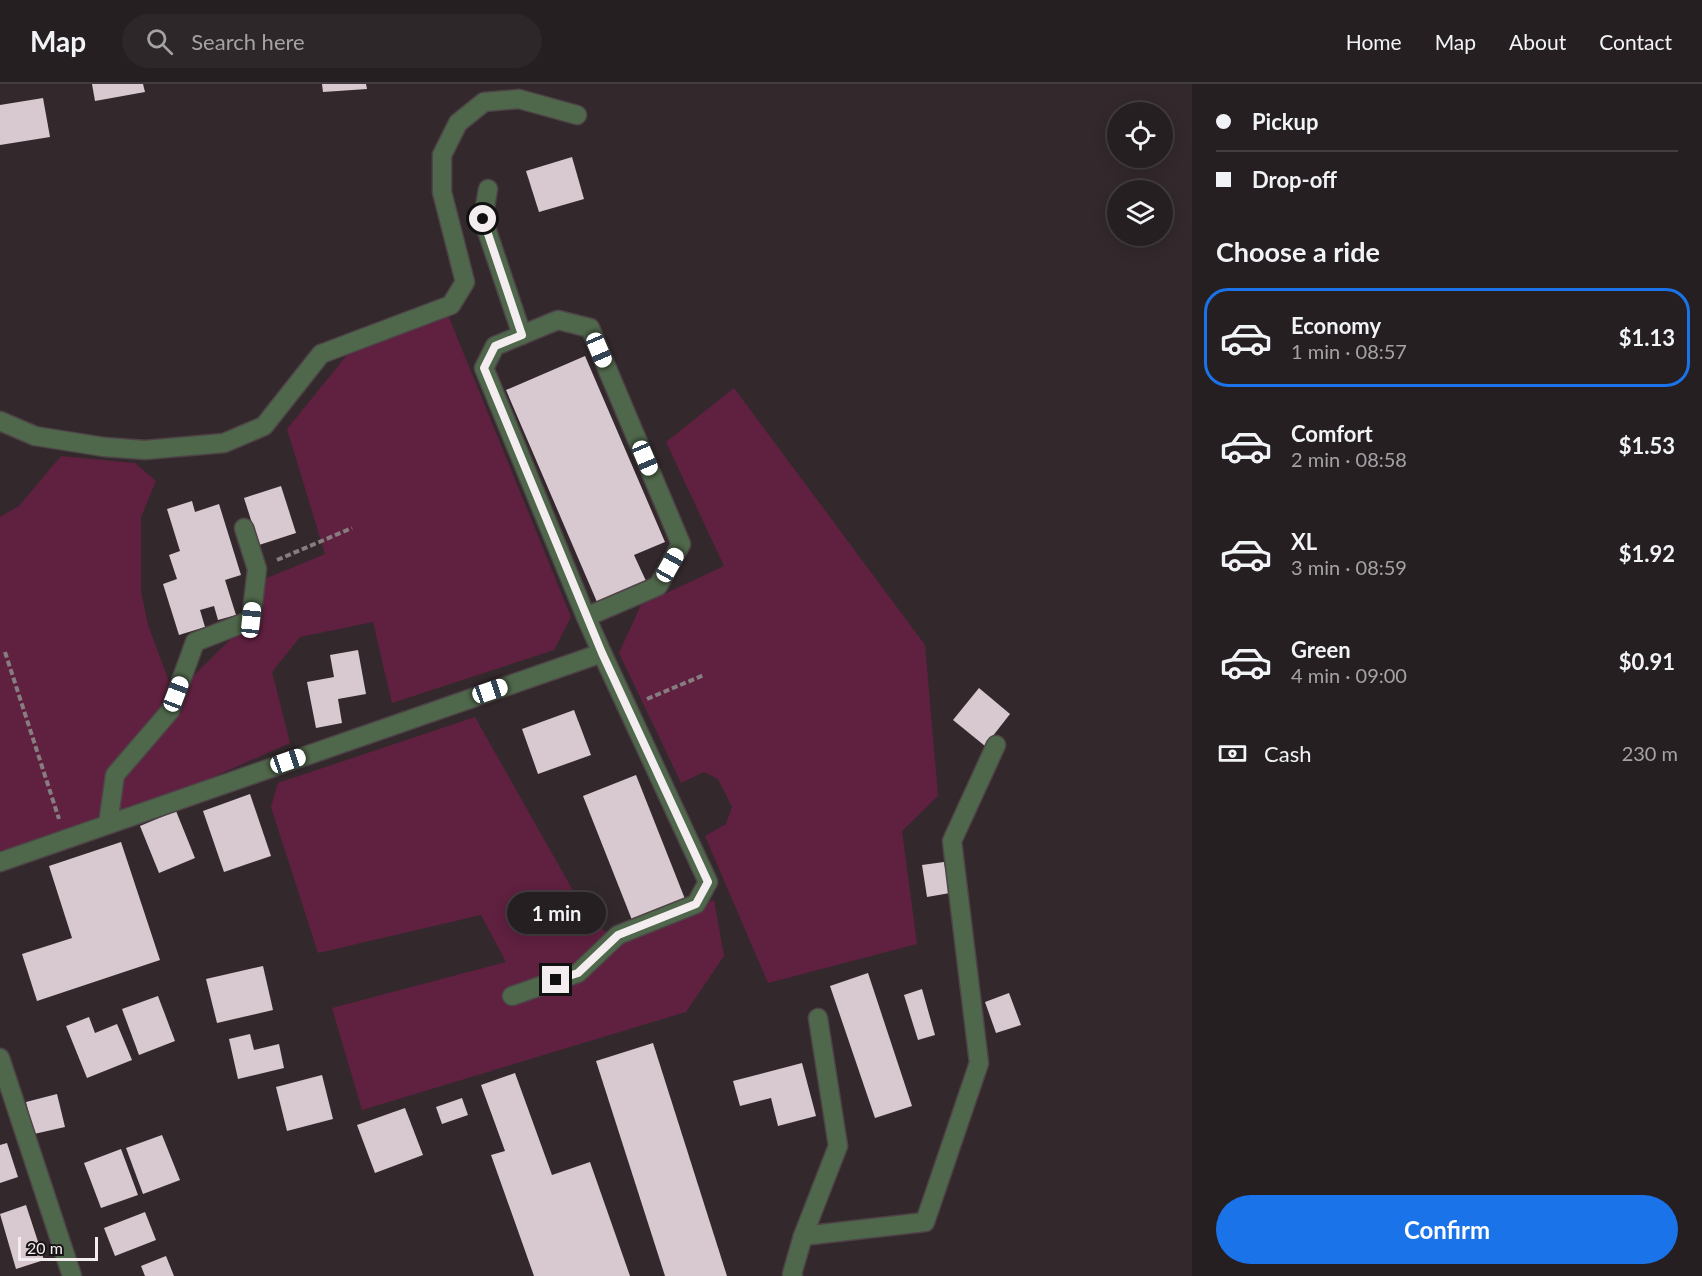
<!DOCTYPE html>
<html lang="en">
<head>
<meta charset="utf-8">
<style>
  body { margin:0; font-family:Lato,sans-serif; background:#2e272a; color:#f1f3f6; height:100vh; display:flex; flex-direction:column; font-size:22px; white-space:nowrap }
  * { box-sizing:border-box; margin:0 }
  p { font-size:20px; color:#a4a2a5 }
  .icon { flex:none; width:33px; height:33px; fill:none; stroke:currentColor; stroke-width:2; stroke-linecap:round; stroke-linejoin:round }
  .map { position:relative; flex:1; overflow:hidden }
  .sheet { display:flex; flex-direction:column; background:#261f22; width:510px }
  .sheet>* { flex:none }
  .banner { display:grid; align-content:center; height:132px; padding:0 24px; background:#261f22 }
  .buttons { position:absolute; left:1107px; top:18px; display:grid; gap:12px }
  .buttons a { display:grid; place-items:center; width:66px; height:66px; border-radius:50%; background:#261f22; box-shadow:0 3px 15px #0003,0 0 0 2px #423d40; font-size:30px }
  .scale { position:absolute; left:18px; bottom:15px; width:80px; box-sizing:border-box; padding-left:6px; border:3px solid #f4edf0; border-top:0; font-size:16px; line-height:21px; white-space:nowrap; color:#f4edf0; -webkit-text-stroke:4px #181315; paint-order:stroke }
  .end { position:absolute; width:27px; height:27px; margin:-14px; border:8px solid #f4edf0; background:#111; box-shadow:0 0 0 3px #111 }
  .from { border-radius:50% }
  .bubble { position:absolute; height:42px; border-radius:21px; background:#261f22; box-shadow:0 3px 15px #0003,0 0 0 2px #423d40; font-size:20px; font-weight:700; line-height:42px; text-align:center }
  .car { position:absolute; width:18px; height:36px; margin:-18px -9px; border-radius:8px; box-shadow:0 0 4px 2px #0007; background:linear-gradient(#fff 24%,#345 0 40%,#fff 0 76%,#345 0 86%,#fff 0) }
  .banner b { display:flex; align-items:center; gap:21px; height:57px; font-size:22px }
  .banner b+b { border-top:2px solid #423d40 }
  .banner i { width:15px; height:15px; background:#f1f3f6 }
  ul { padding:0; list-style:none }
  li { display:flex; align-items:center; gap:18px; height:99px; margin:0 12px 9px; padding:0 12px; border:3px solid transparent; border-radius:24px }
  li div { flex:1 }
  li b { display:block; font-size:22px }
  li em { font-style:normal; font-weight:700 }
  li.selected { border-color:#1a73e8 }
  li>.icon { width:54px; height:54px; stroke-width:1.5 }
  h2 { padding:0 24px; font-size:27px; line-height:72px }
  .pay { display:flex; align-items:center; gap:15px; height:66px; padding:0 24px; font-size:22px }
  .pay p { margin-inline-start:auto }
  .action { display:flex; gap:12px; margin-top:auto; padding:12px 24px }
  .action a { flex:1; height:69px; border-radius:36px; background:#1a73e8; color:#fff; font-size:24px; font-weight:700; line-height:69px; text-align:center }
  header { display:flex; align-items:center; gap:36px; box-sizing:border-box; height:84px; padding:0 30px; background:#261f22; border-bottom:2px solid #423d40 }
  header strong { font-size:28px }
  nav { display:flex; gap:33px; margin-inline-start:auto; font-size:21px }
  .search { width:420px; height:54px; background:#2e272a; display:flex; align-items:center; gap:15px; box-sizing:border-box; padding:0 21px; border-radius:33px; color:#a4a2a5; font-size:22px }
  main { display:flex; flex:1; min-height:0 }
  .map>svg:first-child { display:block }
  .green { fill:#602040 }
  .building { fill:#d7c9cf }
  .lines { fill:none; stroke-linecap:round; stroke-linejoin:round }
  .minor-casing { stroke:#4e4448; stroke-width:21 }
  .path { stroke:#867d80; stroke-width:4; stroke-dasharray:6 3; stroke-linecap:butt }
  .minor { stroke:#4f674a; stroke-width:18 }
  .route { stroke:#f4edf0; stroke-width:8 }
</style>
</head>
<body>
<header>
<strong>Map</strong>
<div class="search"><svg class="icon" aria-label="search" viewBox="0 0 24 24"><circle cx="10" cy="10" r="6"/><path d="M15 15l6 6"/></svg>Search here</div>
<nav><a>Home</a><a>Map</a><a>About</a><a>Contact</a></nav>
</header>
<main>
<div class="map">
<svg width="1192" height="1192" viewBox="0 0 1192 1192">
  <rect width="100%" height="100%" fill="#33292d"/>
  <g class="green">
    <polygon points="448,231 571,533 554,566 392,619 373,538 300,553 272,588 290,659 204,697 0,768 0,433 19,422 61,372 135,379 156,397 141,433 141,507 148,541 174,611 238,548 255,499 325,470 287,345 351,266"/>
    <polygon points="734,304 925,561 938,712 902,747 917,860 768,899 705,752 726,740 732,723 718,695 704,688 681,699 619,569 641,521 724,482 666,358"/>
    <polygon points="475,633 589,835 617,856 714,816 724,872 686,928 362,1026 332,924 506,878 481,831 318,869 271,723 278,699"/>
  </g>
  <g class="building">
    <polygon points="92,0 143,0 145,8 95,17"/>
    <polygon points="322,0 366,0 367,5 323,8"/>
    <polygon points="43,14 50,53 0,61 0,21"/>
    <polygon points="572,73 584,115 539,128 526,87"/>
    <polygon points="585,272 665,458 634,471 646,497 597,518 506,306"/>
    <polygon points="281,402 296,449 259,461 244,414"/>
    <polygon points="192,417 195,428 219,420 241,491 225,496 236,531 218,536 214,522 200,526 205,543 179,551 163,500 177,495 169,471 180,467 167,425"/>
    <polygon points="358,566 366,610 338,615 342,639 316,644 307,598 334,593 330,571"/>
    <polygon points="979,604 1010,630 985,662 953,636"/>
    <polygon points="574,626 591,671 538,690 522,645"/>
    <polygon points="636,691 685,815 632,836 583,712"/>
    <polygon points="250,710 271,772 224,788 203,727"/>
    <polygon points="176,727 195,774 159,789 140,742"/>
    <polygon points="121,758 160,876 37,917 22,870 72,854 49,782"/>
    <polygon points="944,778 950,809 927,813 922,781"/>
    <polygon points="263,882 273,926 217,939 206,895"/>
    <polygon points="868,889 912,1022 875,1034 830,902"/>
    <polygon points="922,905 935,951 918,956 904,911"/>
    <polygon points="1009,909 1021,941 996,949 985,918"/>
    <polygon points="158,912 175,957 139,971 122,925"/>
    <polygon points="89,933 95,949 117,940 132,976 87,994 66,942"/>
    <polygon points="250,950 254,966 279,960 284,984 238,995 229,955"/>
    <polygon points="653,959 727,1192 665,1192 596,977"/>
    <polygon points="802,979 816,1032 778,1042 771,1014 740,1022 733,997"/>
    <polygon points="515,989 552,1091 590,1078 630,1192 534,1192 491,1071 505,1067 481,1001"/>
    <polygon points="322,991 333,1035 287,1047 276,1003"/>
    <polygon points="57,1010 65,1043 34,1050 26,1018"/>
    <polygon points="462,1014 468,1031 442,1040 436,1023"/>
    <polygon points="405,1024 423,1071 375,1089 357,1041"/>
    <polygon points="162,1051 180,1096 143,1110 126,1064"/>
    <polygon points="7,1059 18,1093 0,1099 0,1061"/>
    <polygon points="121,1065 138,1111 101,1124 84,1079"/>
    <polygon points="26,1121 44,1176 16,1185 0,1130"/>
    <polygon points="145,1128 156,1156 115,1172 104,1144"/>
    <polygon points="166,1172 174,1192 145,1192 141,1182"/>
  </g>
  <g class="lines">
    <g class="minor-casing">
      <g id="minor">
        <polyline points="488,105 483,135 522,251"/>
        <polyline points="0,337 35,352 104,363 145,366 224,359 264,342 321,270 451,221 465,198 442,108 442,71 458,39 484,18 519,15 577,31"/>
        <polyline points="108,740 115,691 170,627 195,558 251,536 257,485 244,444"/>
        <polyline points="0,778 602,569"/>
        <polyline points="512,912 578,889 618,851 696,820 708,798 602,569 586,533 484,284 495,262 558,236 590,244 681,460 658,502 586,533"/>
        <polyline points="0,974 72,1192"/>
        <polyline points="803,1152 925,1138 979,979 952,757 996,661"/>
        <polyline points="793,1192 792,1190 803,1152 838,1062 818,934"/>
      </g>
    </g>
    <g class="path">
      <polyline points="277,476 352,444"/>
      <polyline points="5,568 59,735"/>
      <polyline points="647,615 704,591"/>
    </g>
    <use href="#minor" class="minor"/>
  </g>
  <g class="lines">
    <polyline class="route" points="483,135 522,251 495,262 484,284 602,569 708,798 696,820 618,851 578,889 556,896"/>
  </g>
</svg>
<div class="buttons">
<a><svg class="icon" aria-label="locate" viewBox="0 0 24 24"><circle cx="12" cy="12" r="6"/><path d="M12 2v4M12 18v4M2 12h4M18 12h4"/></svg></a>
<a><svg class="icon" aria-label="layers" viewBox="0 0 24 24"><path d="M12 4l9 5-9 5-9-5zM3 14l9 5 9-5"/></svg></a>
</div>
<div class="scale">20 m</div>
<i class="end from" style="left:483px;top:135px"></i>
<i class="end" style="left:556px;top:896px"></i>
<div class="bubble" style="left:507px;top:808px;width:99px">1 min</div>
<i class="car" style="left:599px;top:266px;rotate:157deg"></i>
<i class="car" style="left:645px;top:374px;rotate:157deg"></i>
<i class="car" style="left:670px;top:481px;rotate:29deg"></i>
<i class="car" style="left:251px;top:536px;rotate:6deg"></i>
<i class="car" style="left:490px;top:607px;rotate:71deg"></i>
<i class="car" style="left:176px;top:610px;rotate:21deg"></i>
<i class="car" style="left:288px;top:677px;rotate:71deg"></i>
</div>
<section class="sheet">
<div class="banner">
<b><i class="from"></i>Pickup</b>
<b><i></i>Drop-off</b>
</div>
<h2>Choose a ride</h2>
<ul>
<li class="selected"><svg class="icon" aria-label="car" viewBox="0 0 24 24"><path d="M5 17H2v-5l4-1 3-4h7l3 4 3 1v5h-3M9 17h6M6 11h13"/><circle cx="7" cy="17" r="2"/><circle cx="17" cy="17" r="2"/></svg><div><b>Economy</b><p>1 min · 08:57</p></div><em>$1.13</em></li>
<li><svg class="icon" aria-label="car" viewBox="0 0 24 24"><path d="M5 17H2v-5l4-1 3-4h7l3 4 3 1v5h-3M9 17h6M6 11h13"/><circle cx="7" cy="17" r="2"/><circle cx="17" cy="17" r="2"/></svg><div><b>Comfort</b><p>2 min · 08:58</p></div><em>$1.53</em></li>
<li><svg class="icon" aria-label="car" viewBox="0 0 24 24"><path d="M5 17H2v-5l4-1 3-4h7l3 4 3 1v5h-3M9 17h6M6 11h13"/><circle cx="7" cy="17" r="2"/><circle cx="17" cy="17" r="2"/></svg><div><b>XL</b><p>3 min · 08:59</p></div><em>$1.92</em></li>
<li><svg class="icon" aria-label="car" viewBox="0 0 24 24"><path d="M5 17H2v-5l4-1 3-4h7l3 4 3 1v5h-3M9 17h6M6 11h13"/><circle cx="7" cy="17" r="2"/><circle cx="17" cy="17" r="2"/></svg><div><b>Green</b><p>4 min · 09:00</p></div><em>$0.91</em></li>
</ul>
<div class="pay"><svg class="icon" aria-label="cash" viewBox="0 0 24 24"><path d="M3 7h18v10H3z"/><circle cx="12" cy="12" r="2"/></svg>Cash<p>230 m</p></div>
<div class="action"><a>Confirm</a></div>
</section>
</main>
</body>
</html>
